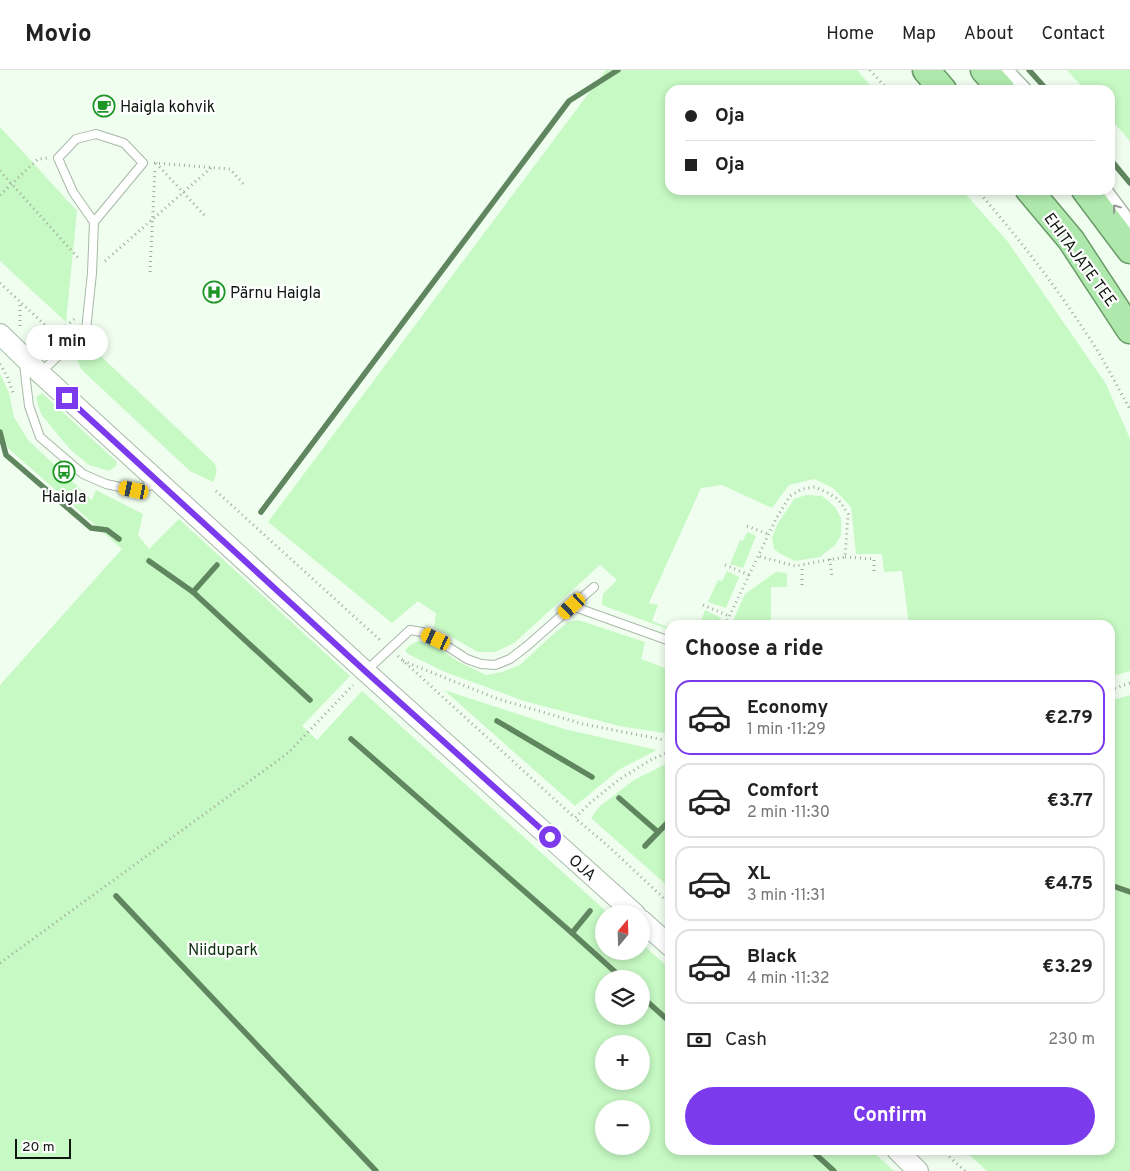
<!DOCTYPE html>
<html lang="en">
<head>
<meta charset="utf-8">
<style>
  body { margin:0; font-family:Overpass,sans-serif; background:#f6f6f6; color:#222; height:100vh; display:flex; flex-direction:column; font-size:19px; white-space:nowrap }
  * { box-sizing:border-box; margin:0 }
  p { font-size:16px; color:#767676 }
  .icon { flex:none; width:28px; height:28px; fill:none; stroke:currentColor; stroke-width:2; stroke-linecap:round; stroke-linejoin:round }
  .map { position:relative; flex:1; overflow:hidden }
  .sheet { position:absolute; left:665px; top:550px; width:450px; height:535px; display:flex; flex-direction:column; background:#fff; border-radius:15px; box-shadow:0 2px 8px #0003 }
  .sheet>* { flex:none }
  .top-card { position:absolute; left:665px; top:15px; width:450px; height:110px; border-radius:15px; box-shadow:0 2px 8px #0003; display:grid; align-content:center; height:110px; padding:0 20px; background:#fff }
  .needle { width:32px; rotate:19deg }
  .buttons { position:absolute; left:595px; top:835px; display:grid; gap:10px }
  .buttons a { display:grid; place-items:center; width:55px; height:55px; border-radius:50%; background:#fff; box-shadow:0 2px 8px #0003; font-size:25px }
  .scale { position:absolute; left:15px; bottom:12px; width:56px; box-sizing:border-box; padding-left:5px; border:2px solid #101610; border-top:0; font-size:14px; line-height:18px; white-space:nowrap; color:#101610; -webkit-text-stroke:4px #fff; paint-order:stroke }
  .end { position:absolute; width:22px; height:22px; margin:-11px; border:6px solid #7c3aed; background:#fff; box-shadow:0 0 0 2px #fff }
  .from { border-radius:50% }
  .bubble { position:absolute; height:35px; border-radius:18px; background:#fff; box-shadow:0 2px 8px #0003; font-size:16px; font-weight:700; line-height:35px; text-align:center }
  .car { position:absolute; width:15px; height:30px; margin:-15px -8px; border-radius:6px; box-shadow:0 0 4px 1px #0007; background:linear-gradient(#f5c518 24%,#345 0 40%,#f5c518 0 76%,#345 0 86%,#f5c518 0) }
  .top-card b { display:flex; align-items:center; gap:18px; height:48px; font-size:19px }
  .top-card b+b { border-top:1px solid #e0e0e0 }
  .top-card i { width:12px; height:12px; background:#222 }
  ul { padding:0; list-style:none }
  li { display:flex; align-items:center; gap:15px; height:75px; margin:0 10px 8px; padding:0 10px; border:2px solid #e0e0e0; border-radius:15px }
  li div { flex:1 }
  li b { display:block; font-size:19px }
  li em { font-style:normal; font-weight:700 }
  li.on { border-color:#7c3aed }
  li>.icon { width:45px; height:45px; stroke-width:1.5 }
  h2 { padding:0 20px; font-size:22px; line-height:60px }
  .pay { display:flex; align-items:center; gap:12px; height:55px; padding:0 20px; font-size:19px }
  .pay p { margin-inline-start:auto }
  .button { display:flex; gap:10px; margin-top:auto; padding:10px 20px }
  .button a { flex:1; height:58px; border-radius:30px; background:#7c3aed; color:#fff; font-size:20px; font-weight:700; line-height:58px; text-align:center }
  header { display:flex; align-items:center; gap:30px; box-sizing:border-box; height:70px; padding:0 25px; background:#fff; border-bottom:1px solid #e0e0e0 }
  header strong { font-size:24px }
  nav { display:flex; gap:28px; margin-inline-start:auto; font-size:18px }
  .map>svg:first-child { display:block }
  .green { fill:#c6f9c3; fill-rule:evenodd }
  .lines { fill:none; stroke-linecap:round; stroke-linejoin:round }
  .stream { stroke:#60865f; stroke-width:5.5 }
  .service-casing { stroke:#a8b9a7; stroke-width:10 }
  .minor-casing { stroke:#a8b9a7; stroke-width:19 }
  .tertiary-casing { stroke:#a8b9a7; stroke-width:22 }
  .trunk-casing { stroke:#699b68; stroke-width:29 }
  .path { stroke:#9faa9e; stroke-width:3; stroke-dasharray:1 4; stroke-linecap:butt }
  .service { stroke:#fff; stroke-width:8 }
  .minor { stroke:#fff; stroke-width:16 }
  .tertiary { stroke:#fff; stroke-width:20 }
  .trunk { stroke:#aee8ac; stroke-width:26 }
  .oneway { stroke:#939693 }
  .route { stroke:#7c3aed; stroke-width:6 }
  .labels { text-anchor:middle; stroke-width:4.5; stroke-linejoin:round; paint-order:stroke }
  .poi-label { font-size:16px; fill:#101610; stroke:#fff; text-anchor:start }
  .street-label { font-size:16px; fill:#101610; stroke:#fff }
  .park-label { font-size:16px; fill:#0f3310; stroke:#fff }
</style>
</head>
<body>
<header>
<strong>Movio</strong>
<nav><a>Home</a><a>Map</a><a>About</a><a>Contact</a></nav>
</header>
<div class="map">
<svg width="1130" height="1101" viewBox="0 0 1130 1101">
  <rect width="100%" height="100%" fill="#f0feef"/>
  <g class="green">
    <polygon points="606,0 857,0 874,20 670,20 670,120 962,120 1008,172 1106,314 1130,369 1130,601 1110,607 1110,555 900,555 909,554 902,501 884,502 882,484 856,484 851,437 833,418 814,409 789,415 772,438 722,415 701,418 649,533 658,535 652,551 670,558 670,560 602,535 603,524 617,510 600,495 514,573 495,582 478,582 434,557 436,543 418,531 392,553 268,452"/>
    <polygon points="1067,0 1130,0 1130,71 1110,48 1110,20 1085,20"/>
    <polygon points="0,57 77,141 66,252 0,191"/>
    <path d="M85 273 89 275 214 393C218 400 217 405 213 412L190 401 82 300 76 288V278L80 275Z"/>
    <path d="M0 303 9 323 14 347 28 370 92 430 96 420 143 444 138 465 149 479 179 449 350 606 302 656 317 670 362 621 609 844H604V881H641V873L670 899V1080H871L894 1101H0V615L122 479 8 378 0 361ZM604 909H641V946H604ZM604 974H641V1011H604ZM604 1039H641V1076H604Z"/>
    <polygon points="42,323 117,392 116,396 109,401 89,395 71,380 58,365 41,344 36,327"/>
    <polygon points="806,425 822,426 835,437 841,448 841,465 835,475 820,487 795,491 781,484 774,479 772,468 777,455 794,429"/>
    <polygon points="747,462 756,466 743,498 730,494 740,470 743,471"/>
    <polygon points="727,501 739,507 726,538 708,532 718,510 722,511"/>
    <polygon points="776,502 787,503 787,517 771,517 771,555 731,555 745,524"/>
    <polygon points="705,540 721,548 719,555 693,555 696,549 701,551"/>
    <polygon points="578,550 645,572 641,589 670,600 670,664 619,656 524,631 445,602 408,584 405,581 409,576 418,571 434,575 459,592 486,605 502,602 520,595 550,567 568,552"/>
    <polygon points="444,620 564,659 657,680 620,699 575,736"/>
    <polygon points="1130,625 1130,1101 987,1101 964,1080 1110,1080 1110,631"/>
    <polygon points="670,692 670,818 591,748 599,737 634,710"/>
  </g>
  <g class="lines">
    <g class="stream">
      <polyline points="1029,0 1047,20"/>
      <polyline points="1110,89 1130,113"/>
      <polyline points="0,362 6,385 91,458 107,460 119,469"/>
      <polyline points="261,442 569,31 618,0"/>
      <polyline points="149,491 193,522 310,630"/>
      <polyline points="193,522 217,495"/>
      <polyline points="497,651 592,707"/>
      <polyline points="351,669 572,863 623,909"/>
      <polyline points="619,728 658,762"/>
      <polyline points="645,776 670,750"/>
      <polyline points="1110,815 1130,822"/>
      <polyline points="116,826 376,1101"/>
      <polyline points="572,863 590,841"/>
      <polyline points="641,926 670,952"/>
      <polyline points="811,1080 834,1101"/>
    </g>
    <g class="service-casing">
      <g id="service">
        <polyline points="24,294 29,336 40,367 83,404 106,414 134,420 157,414"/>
        <polyline points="41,302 86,260 92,203 94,152 143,93 124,73 96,64 76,69 58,88 73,122 94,152"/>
        <polyline points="572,536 670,571"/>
        <polyline points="367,600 410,560 422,562 436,569 467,589 481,594 495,595 510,589 527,576 594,517"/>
      </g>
    </g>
    <g class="minor-casing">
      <g id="minor">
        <polyline points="1004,0 1023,20"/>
        <polyline points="1103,120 1130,156"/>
      </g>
    </g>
    <g class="tertiary-casing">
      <g id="tertiary">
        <polyline points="0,264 40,303 365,601 635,844"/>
        <polyline points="641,850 670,876"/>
        <polyline points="897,1080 918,1101"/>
      </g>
    </g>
    <g class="trunk-casing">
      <g id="trunk">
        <polyline points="926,0 943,20"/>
        <polyline points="984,0 1002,20"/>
        <polyline points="1029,120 1071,170 1130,260"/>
        <polyline points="1085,120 1130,180"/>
      </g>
    </g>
    <g class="path">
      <polyline points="870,0 888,20"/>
      <polyline points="154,93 230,99 245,116"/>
      <polyline points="156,93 207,148"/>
      <polyline points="0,101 80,190"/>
      <path d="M977 120C1017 166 1055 215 1088 266 1104 289 1116 315 1130 339"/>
      <polyline points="0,125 38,89 48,88"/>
      <polyline points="105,191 212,97"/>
      <polyline points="150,202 155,99"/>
      <polyline points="0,213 60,269"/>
      <polyline points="20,256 20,232"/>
      <path d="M34 269C49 269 63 260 74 249"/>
      <polyline points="0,294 7,306 13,323"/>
      <polyline points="216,421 380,570"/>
      <polyline points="747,456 768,464"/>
      <polyline points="845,487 874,489 874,503"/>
      <polyline points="830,489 832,509"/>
      <polyline points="725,495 749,505"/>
      <polyline points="802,515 802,495"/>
      <polyline points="703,535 729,546"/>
      <polyline points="725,555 777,447 790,426 802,419 815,417 828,423 838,429 848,444 845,487 795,496 758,486"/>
      <polyline points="398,586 575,748"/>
      <polyline points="403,591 498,629 583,654 670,671"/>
      <polyline points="1110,620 1130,613"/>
      <polyline points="670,682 652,689 620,709 591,732 575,748 607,775 670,834"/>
      <polyline points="0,893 288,683 353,615"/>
      <polyline points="942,1080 965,1101"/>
    </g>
    <use href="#service" class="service"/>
    <use href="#minor" class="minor"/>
    <use href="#tertiary" class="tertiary"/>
    <use href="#trunk" class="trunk"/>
  </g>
  <defs><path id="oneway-chevron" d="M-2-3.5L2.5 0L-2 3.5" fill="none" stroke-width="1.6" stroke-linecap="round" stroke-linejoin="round" transform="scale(1.25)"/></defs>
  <use class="oneway" href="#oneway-chevron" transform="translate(1116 138) rotate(-127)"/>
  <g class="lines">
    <polyline class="route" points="67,328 365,601 550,767"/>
  </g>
  <defs>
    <g id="cafe-ring" transform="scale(1.125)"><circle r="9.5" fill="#fff" stroke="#1c9525" stroke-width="1.5"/><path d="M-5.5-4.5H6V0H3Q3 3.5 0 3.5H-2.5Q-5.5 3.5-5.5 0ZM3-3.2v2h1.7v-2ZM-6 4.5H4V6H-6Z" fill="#1c9525"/></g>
    <g id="hospital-ring" transform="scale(1.125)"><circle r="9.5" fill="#fff" stroke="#1c9525" stroke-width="1.5"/><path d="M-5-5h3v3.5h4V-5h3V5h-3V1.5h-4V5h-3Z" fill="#1c9525"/></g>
    <g id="bus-ring" transform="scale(1.125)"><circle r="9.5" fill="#fff" stroke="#1c9525" stroke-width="1.5"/><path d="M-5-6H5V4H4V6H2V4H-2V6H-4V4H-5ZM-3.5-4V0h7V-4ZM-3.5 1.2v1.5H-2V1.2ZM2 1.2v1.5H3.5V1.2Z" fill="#1c9525"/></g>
  </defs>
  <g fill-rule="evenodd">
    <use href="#cafe-ring" x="104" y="36"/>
    <use href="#hospital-ring" x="214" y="222"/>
    <use href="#bus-ring" x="64" y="402"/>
  </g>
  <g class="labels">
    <g class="poi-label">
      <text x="120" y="42">Haigla kohvik</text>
      <text x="230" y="228">Pärnu Haigla</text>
      <text x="64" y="432" text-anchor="middle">Haigla</text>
    </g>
    <g class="street-label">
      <text transform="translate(1081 189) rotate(54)" y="6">EHITAJATE TEE</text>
      <text transform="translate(583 797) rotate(42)" y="6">OJA</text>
    </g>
    <g class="park-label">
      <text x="223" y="885">Niidupark</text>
    </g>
  </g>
</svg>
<div class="buttons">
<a><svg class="needle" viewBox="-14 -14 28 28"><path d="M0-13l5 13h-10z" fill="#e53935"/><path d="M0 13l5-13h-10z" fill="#767676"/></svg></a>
<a><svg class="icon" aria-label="layers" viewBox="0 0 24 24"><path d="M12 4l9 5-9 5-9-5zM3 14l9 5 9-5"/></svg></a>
<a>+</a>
<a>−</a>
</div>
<div class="scale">20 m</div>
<i class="end from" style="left:550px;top:767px"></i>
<i class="end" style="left:67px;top:328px"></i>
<div class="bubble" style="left:26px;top:255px;width:82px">1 min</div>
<i class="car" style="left:134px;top:420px;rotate:282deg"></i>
<i class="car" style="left:572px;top:536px;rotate:228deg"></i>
<i class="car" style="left:436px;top:569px;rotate:295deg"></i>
<div class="top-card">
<b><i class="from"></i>Oja</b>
<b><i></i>Oja</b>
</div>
<section class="sheet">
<h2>Choose a ride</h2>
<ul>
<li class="on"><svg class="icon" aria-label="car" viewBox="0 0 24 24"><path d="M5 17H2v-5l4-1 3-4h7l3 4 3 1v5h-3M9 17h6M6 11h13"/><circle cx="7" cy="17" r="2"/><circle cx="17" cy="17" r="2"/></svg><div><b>Economy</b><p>1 min · 11:29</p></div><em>€2.79</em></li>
<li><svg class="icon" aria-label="car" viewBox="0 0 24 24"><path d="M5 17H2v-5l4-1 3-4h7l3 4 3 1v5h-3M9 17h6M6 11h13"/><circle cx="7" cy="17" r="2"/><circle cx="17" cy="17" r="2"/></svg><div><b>Comfort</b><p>2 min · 11:30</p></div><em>€3.77</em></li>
<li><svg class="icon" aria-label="car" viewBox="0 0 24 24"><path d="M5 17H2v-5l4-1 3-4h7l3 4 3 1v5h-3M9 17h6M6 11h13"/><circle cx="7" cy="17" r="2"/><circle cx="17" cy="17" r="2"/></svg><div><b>XL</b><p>3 min · 11:31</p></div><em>€4.75</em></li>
<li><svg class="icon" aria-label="car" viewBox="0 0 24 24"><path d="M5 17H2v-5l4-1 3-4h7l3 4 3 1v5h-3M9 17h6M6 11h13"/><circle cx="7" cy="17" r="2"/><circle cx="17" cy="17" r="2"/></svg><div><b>Black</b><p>4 min · 11:32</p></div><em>€3.29</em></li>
</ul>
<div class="pay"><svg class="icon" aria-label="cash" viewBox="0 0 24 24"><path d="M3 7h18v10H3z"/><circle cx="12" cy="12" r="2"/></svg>Cash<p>230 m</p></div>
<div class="button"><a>Confirm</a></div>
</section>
</div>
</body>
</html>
